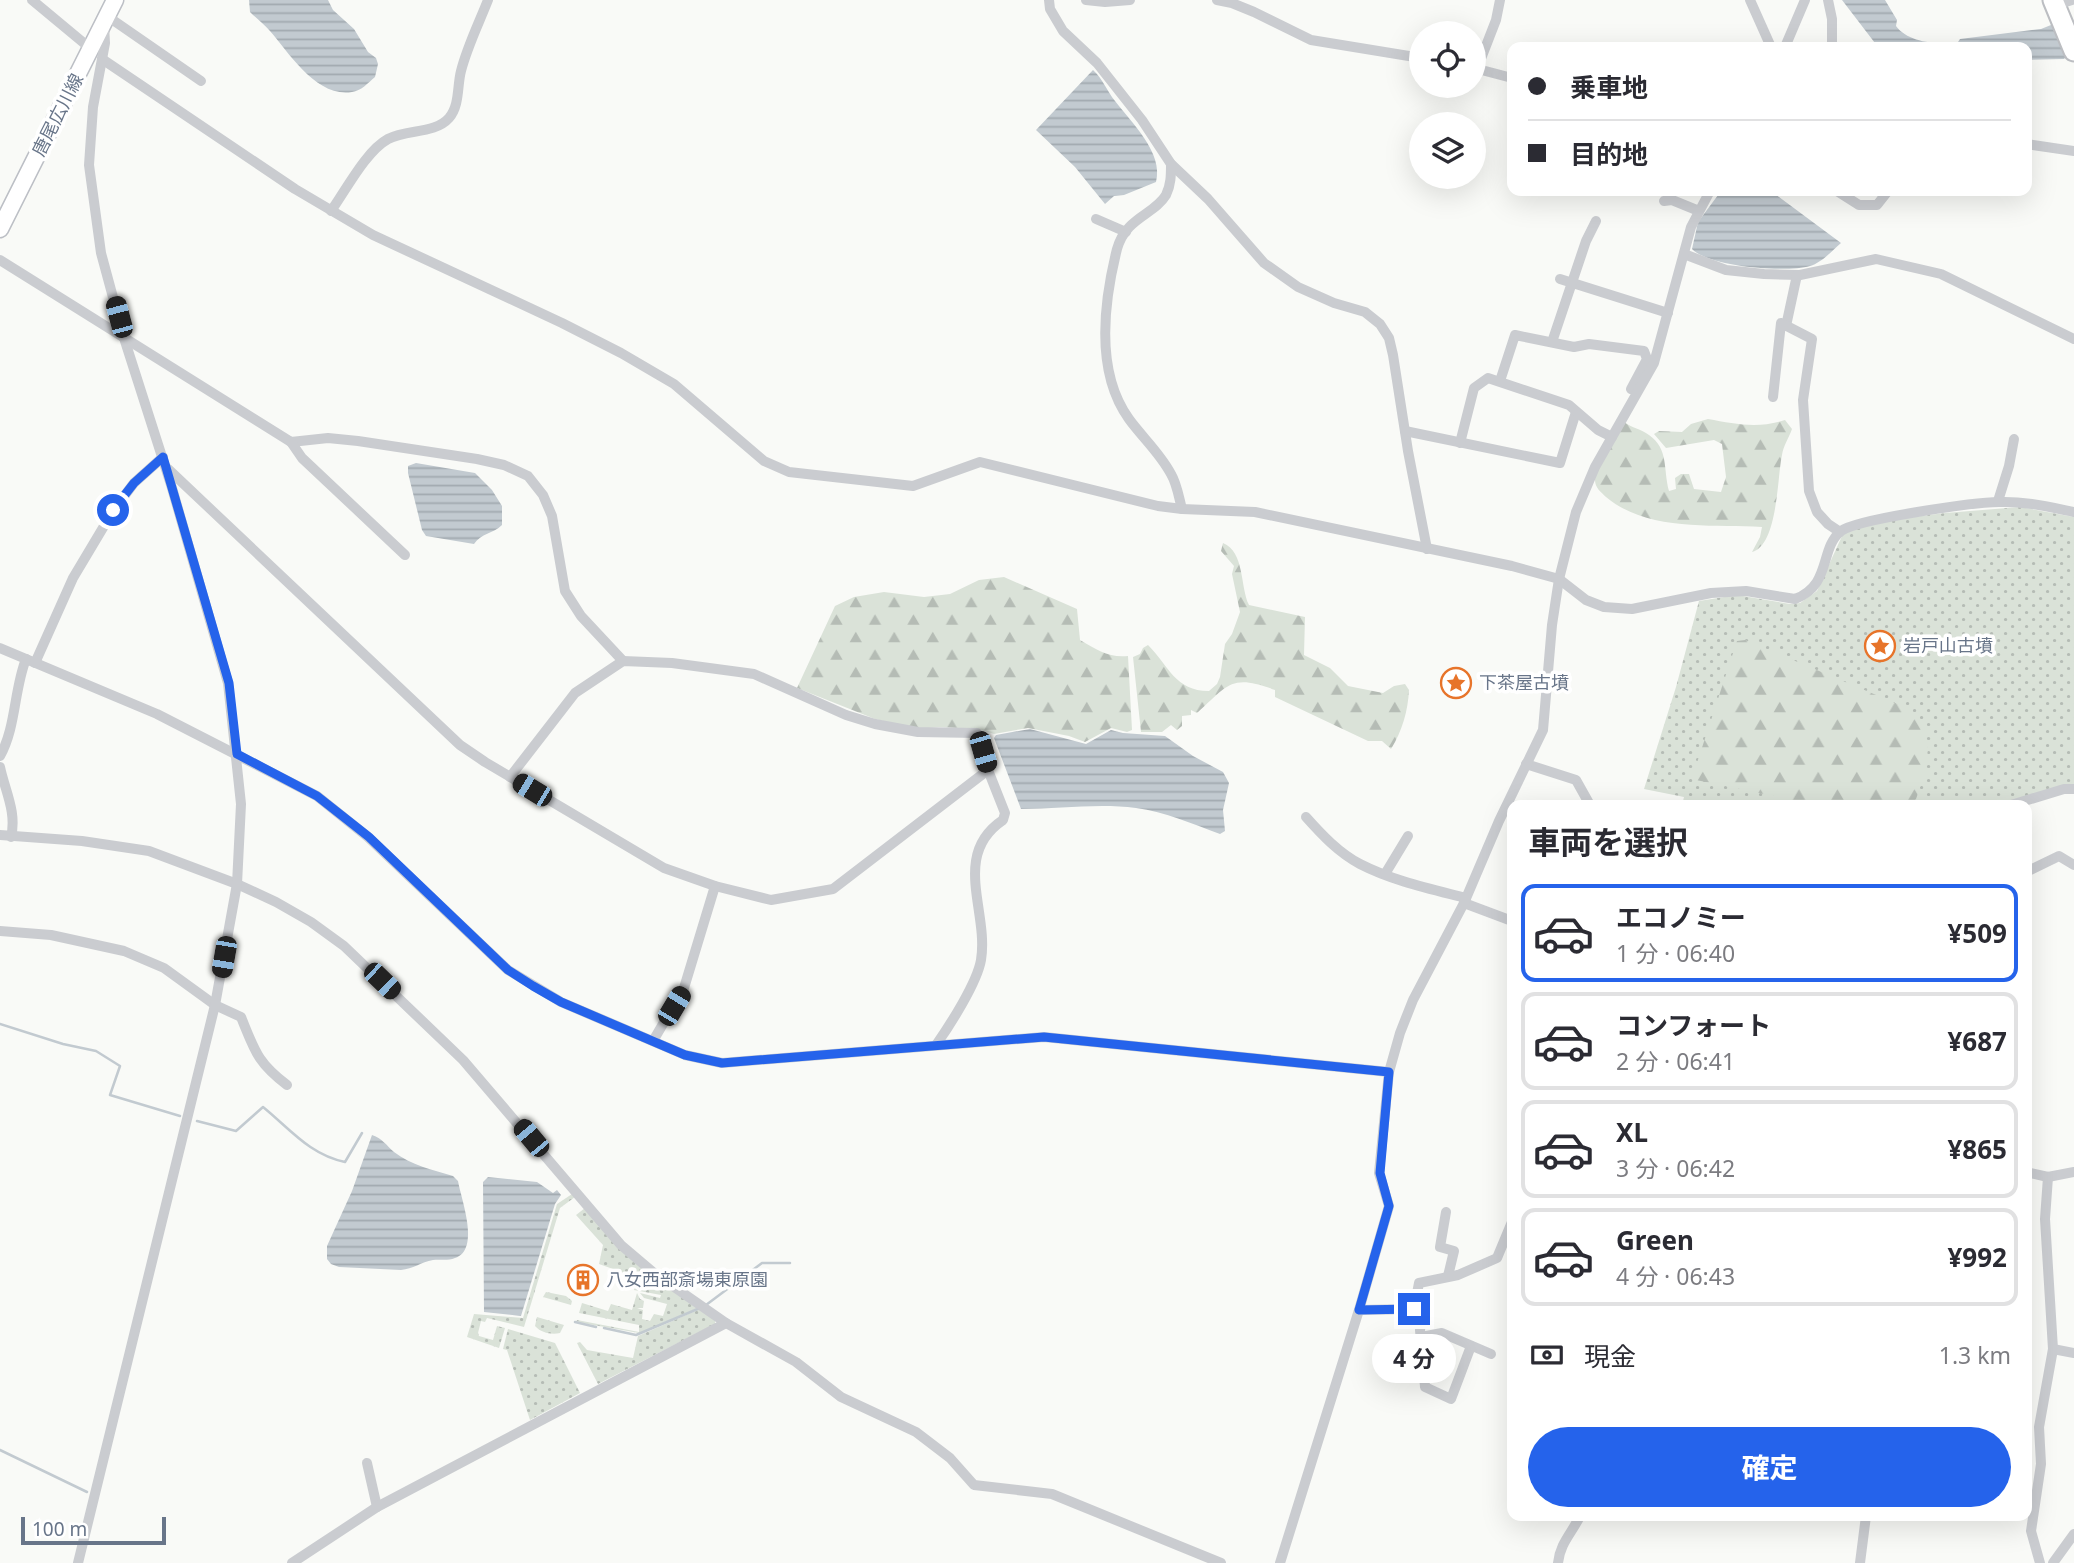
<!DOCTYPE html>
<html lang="ja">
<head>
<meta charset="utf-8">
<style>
  body { margin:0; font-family:"Noto Sans","Noto Sans JP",sans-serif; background:#f2f2f3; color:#2b2b33; height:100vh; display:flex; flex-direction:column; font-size:26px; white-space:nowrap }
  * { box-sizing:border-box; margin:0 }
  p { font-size:23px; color:#7c7c81 }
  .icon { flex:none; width:38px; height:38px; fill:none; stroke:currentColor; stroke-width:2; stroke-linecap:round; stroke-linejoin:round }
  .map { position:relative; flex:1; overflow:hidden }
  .details { position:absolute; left:1507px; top:800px; width:525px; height:721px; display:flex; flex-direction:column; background:#fff; border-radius:14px; box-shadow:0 7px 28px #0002 }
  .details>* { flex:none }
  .guide { position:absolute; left:1507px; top:42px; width:525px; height:154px; border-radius:14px; box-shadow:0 7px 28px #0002; display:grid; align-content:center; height:154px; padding:0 21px; background:#fff }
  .fabs { position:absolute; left:1409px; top:21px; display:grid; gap:14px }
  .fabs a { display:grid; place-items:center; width:77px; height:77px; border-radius:50%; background:#fff; box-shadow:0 7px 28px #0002; font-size:35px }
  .scale { position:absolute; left:21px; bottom:18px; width:145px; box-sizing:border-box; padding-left:7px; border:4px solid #687589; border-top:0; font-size:19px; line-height:24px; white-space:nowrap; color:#687589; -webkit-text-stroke:5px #fff; paint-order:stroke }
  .end { position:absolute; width:32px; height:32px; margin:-16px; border:9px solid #2563eb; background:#fff; box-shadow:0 0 0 4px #fff }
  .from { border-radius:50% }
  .bubble { position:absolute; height:49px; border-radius:24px; background:#fff; box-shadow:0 7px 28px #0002; font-size:23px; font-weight:700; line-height:49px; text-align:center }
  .car { position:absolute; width:21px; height:42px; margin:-21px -10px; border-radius:9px; box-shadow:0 0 5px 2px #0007; background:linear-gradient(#222 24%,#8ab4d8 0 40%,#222 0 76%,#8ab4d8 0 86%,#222 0) }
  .guide b { display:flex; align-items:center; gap:24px; height:66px; font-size:26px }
  .guide b+b { border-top:2px solid #e1e1e2 }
  .guide i { width:18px; height:18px; background:#2b2b33 }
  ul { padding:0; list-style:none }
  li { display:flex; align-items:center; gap:21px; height:98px; margin:0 14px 10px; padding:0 7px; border:4px solid #e1e1e2; border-radius:14px }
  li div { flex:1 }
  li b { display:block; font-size:26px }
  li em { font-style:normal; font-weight:700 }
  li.active { border-color:#2563eb }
  li>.icon { width:63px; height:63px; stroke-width:1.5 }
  h2 { padding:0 21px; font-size:32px; line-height:84px }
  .pay { display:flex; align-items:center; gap:18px; height:77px; padding:0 21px; font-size:26px }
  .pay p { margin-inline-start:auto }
  .cta { display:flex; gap:14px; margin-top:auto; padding:14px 21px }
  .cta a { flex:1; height:80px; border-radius:42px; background:#2563eb; color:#fff; font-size:28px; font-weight:700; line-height:80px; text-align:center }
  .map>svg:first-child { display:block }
  .grass { fill:url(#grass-dots) }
  .forest { fill:url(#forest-firs) }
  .water { fill:url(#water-rules) }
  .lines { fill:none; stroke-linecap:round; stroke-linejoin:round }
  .stream { stroke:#c2cad0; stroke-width:2.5 }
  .secondary-casing { stroke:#bcbfc5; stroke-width:19 }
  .trunk-casing { stroke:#bcbec2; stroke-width:23 }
  .minor { stroke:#caccd0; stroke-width:10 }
  .secondary { stroke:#fff; stroke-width:16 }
  .trunk { stroke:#fff; stroke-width:19 }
  .route { stroke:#2563eb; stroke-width:9 }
  .labels { text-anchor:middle; stroke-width:7; stroke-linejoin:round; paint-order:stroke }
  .street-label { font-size:18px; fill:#687589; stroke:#fff }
  .poi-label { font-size:18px; fill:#687589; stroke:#fff; text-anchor:start }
</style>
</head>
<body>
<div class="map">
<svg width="2074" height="1563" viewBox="0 0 2074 1563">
  <defs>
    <pattern id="grass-dots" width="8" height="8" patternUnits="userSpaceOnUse" patternTransform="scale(1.75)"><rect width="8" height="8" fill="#dae2d8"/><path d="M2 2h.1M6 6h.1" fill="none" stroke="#b5bcb5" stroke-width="1.8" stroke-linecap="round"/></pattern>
    <pattern id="forest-firs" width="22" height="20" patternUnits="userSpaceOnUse" patternTransform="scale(1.75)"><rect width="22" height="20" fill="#dae2d8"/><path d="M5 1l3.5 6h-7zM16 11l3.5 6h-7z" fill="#b5bcb5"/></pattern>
    <pattern id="water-rules" width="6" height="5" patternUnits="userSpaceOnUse" patternTransform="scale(1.75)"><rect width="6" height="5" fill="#c2cad0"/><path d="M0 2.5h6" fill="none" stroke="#a1a9af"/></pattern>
  </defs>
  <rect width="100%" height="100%" fill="#f9faf7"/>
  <g class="grass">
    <polygon points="2020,507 2074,517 2074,785 2002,805 1682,805 1684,797 1644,789 1676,687 1699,601 1737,595 1790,604 1800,603 1817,591 1842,536 1850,530 1889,520 1945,513"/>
    <polygon points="572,1194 575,1197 560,1208 524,1327 487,1318 485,1322 481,1321 478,1333 479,1336 493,1340 497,1326 505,1328 499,1348 467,1337 474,1314 523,1318 557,1204"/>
    <polygon points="585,1208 698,1308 639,1333 576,1322 577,1320 639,1332 639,1325 579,1313 582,1303 608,1311 611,1304 632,1310 637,1293 640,1299 644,1301 643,1308 637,1308 643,1310 642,1319 650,1321 654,1314 663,1316 667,1304 644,1298 640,1293 660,1298 661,1295 634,1290 637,1277 613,1271 613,1269 599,1264 603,1245 576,1215"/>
    <polygon points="546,1292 566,1296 572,1301 571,1305 543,1297"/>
    <polygon points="700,1309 715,1319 715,1324 598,1384 577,1343 580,1342 587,1350 633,1358 638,1336"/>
    <path d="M537 1317 564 1325 560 1333C552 1335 541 1333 535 1326Z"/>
    <polygon points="508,1329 555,1343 580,1393 530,1420 507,1350 503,1349"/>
  </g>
  <g class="forest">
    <path d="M1708 419C1735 424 1758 429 1785 420L1792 429C1789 438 1783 446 1782 455 1777 478 1778 545 1752 552L1760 537 1762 527C1711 524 1648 532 1606 497 1601 492 1595 488 1595 480 1595 466 1617 436 1624 422 1632 428 1641 429 1649 435 1669 449 1663 469 1669 491L1676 489 1675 478 1681 474H1689L1694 489 1721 492 1726 477 1722 444 1714 440 1666 448 1654 434 1659 431 1682 432 1691 424Z"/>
    <path d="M1223 543C1245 552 1240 587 1249 605L1305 617 1304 655 1330 668 1348 686 1383 693 1394 686 1405 684 1409 690C1408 711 1402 731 1391 749L1382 741H1368L1275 697V690C1231 673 1228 685 1197 713L1191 710V715L1182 716V726L1177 730 1171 725 1162 732H1141L1133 657 1140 654 1143 648 1148 645C1169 666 1175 691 1209 691L1217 684 1220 677 1225 644 1232 634 1240 612 1232 574 1234 566 1221 551Z"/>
    <path d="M1004 577 1077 609 1080 640C1097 650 1109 658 1128 656L1132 730 1127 732 1111 728 1085 742 1069 736 1028 728 994 734 979 729 939 727 918 729 875 719 797 688 835 606 854 597 884 592 924 597 950 594 979 580Z"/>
    <path d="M1745 640 1900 705C1939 730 1929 762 1916 799L1910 805H1817L1696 780 1694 772 1737 641Z"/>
  </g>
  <g class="water">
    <path d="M249 0H328L333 10 354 29 368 52 376 58 378 64 375 77C368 83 361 91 352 92 317 98 289 53 270 31 264 24 257 19 250 12Z"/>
    <path d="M1842 0H1885L1897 20 1896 26C1908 43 1939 45 1958 42L1960 39 2041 29 2051 25 2074 26V48L2064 59 2027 60 2026 47H1878Z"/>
    <path d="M1093 70C1103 79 1107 91 1115 101 1131 122 1164 153 1156 182L1124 195 1114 196 1105 204 1075 167 1036 130Z"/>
    <path d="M1721 191H1771L1841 243C1832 251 1821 263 1810 266 1785 273 1710 267 1692 249L1698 222Z"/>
    <path d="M416 463 475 473 492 490 502 506V525C493 534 481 533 474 544L426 536 422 530 408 473V466Z"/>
    <path d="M1030 729 1086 744 1111 730 1123 733 1165 736 1193 756 1223 772 1229 783 1223 810 1225 831 1220 834C1193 824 1165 812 1136 808 1098 803 1059 809 1021 809L994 738 996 735Z"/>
    <path d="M372 1135C383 1139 386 1145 394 1152 411 1165 433 1170 453 1176L458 1181C461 1199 481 1250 455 1258 448 1261 440 1259 433 1260 421 1262 413 1269 401 1270L339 1267 331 1264 327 1259V1246L352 1191Z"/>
    <polygon points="488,1177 537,1182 553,1193 557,1190 561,1195 555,1204 521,1316 484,1312 483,1182"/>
  </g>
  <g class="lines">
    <g class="stream">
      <polyline points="0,1024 63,1044 96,1051 120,1066 110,1095 180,1116"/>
      <path d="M197 1121 236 1131 263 1107C290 1129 310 1155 345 1162L362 1133"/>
      <polyline points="706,1305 762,1263 790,1263"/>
      <polyline points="575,1322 596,1327"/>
      <polyline points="604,1328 636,1335 700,1308"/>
      <polyline points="0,1450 87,1492"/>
    </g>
    <g class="secondary-casing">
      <polyline id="secondary" points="0,229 115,0"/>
    </g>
    <g class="trunk-casing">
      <polyline id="trunk" points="2053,0 2074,51"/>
    </g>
    <g class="minor">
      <polyline points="32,0 91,49"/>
      <polyline points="1049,0 1050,9 1063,31 1097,63 1142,120 1171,164 1208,199 1264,263 1298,287 1334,303 1365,312 1380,324 1389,338 1393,355 1408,451 1427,549"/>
      <polyline points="1086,0 1105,2 1130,0"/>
      <polyline points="1217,0 1232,3 1254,12 1311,40 1421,58"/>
      <polyline points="1750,0 1771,47"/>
      <polyline points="1828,0 1832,19 1832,47"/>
      <polyline points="2056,5 2072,0"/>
      <polyline points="107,16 201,81"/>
      <polyline points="1785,47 1805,0"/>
      <path d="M102 59 295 189 373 235 562 323 621 353 674 384 764 461 789 472 913 486 980 462 1158 506 1182 509 1255 512 1512 566 1559 579 1586 600 1604 607 1632 609 1711 593 1746 591 1795 599C1832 585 1819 549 1841 531 1857 519 1976 502 1999 502 2024 501 2049 507 2074 512"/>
      <polyline points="1474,68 1512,78"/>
      <polyline points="1477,69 1496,20 1500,0"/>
      <polyline points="2026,144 2074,151"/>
      <path d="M1171 164C1171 175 1171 185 1166 195 1154 215 1126 217 1117 249 1104 301 1095 372 1129 419 1142 437 1160 453 1171 474 1177 484 1179 498 1182 509"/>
      <polyline points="1837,191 1859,205 1877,205 1888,191"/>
      <polyline points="1664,201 1672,200 1699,211"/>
      <path d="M331 211C346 190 366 151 388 139 407 129 435 134 449 118 460 105 457 86 461 71 467 47 479 23 488 0"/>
      <polyline points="1096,219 1126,232"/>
      <polyline points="1684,254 1726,270 1764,274 1800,275 1876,259 1941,274 2074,339"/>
      <polyline points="0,260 291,442 328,438 358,441 477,459 504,465 528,476 543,495 552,516 565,591 581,616 623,661"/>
      <polyline points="1560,279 1668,313"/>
      <polyline points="1786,326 1797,275"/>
      <polyline points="1552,342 1586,241 1596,221"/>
      <polyline points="1500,381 1515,335 1574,347 1589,344 1644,351 1647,359 1631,389"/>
      <polyline points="1773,397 1781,323 1812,339 1803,400 1809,491 1817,512 1828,524 1840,532"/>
      <polyline points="1405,431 1560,463 1576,412"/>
      <polyline points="291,442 302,458 405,555"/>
      <polyline points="1460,443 1474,388 1488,378 1569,405 1598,430 1612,437"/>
      <polyline points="168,469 460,745 485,762 664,868 715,886 771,900 833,889 988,770"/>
      <polyline points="1998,501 2009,466 2014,439"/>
      <polyline points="0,648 157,714 317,796 368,837 508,970 561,1002 685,1055 722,1063 1044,1037 1389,1072"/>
      <polyline points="35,663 73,578 113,511 134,483 163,457"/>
      <path d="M0 756C16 728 14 689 26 659"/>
      <polyline points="1526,764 1576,780 1590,805"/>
      <path d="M0 767C5 791 17 812 11 837"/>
      <path d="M510 777 575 693 623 661 672 663 754 674 846 715 875 724 918 732 977 733 988 770 1005 813 1003 820C951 855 989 911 981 960 977 983 950 1025 936 1045"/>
      <polyline points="2011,805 2064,789 2074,789"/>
      <path d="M1306 817C1322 835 1339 853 1360 864 1393 881 1431 889 1466 898"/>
      <polyline points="0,835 82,841 149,851 237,884 276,902 311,922 344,946 463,1060 621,1245 654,1273 726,1323 796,1362 841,1397 916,1432 950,1458 974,1485 1052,1494 1221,1563"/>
      <polyline points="2026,872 2059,856 2074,865"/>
      <polyline points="1385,874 1408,836"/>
      <polyline points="1464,903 1512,921"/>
      <path d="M0 931 51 935 124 951 164 968 215 1005 241 1017C255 1051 257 1062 287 1085"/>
      <polyline points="653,1041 684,988 715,886"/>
      <polyline points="2026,1172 2048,1177 2074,1172"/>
      <polyline points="1446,1212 1440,1247 1454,1251 1448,1276"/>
      <polyline points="1414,1309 1423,1311 1420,1330 1425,1387 1451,1399 1471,1346"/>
      <polyline points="1359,1310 1414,1309 1419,1283 1458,1275 1497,1258 1512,1222"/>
      <polyline points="1421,1337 1442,1333 1491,1354"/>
      <polyline points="2053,1349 2074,1353"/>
      <polyline points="367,1463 377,1507"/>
      <polyline points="78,1563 215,1005 237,884 241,804 228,683 172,488 124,338 101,253 89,165 93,107 105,43 104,25"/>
      <polyline points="292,1563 377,1507 726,1323"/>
      <polyline points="1280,1563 1359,1310 1389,1206 1379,1173 1389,1072 1400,1033 1413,1000 1464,903 1499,821 1543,730 1552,625 1559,579 1576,512 1595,467 1654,363 1691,227 1710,191"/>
      <path d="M1558 1563C1560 1543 1572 1533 1580 1516"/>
      <polyline points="1860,1563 1866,1516"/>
      <polyline points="2040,1563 2031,1531 2041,1464 2039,1427 2053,1349 2045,1219 2048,1177"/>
      <polyline points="2053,1563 2074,1534"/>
    </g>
    <use href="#secondary" class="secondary"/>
    <use href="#trunk" class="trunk"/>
  </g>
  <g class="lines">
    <polyline class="route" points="113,510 134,483 163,457 229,683 237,754 317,796 369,837 508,970 533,986 561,1002 685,1055 722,1063 1044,1037 1389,1072 1380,1173 1389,1206 1359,1310 1414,1309"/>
  </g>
  <defs>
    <g id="sight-ring" transform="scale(1.575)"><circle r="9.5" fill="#fff" stroke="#e7742a" stroke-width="1.5"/><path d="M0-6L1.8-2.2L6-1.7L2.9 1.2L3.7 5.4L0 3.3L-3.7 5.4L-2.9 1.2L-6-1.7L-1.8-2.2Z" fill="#e7742a"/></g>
    <g id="building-ring" transform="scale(1.575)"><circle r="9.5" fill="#fff" stroke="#e7742a" stroke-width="1.5"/><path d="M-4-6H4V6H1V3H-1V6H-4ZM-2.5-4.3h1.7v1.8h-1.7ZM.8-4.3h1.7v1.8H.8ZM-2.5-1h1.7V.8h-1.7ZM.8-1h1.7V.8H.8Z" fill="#e7742a"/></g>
  </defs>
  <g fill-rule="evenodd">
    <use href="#sight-ring" x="1880" y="646"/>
    <use href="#sight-ring" x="1456" y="683"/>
    <use href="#building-ring" x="583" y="1280"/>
  </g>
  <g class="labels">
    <g class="street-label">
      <text transform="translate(58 115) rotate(-63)" y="6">唐尾広川線</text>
    </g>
    <g class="poi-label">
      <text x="1903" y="652">岩戸山古墳</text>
      <text x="1479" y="689">下茶屋古墳</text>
      <text x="606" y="1286">八女西部斎場東原園</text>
    </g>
  </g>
</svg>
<div class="fabs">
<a><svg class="icon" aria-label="locate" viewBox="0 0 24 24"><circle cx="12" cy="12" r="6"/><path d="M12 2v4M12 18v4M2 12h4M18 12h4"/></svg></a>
<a><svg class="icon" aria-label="layers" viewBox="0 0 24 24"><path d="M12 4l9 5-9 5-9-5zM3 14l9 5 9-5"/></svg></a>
</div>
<div class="scale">100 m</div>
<i class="end from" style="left:113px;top:510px"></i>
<i class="end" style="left:1414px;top:1309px"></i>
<div class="bubble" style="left:1372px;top:1334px;width:84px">4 分</div>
<i class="car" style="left:119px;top:317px;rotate:345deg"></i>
<i class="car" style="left:983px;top:752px;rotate:164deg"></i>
<i class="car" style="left:532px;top:790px;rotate:301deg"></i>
<i class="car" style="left:224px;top:957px;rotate:190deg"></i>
<i class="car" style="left:382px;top:981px;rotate:134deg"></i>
<i class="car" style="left:674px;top:1006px;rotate:31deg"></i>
<i class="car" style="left:531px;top:1138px;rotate:320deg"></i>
<div class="guide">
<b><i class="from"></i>乗車地</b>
<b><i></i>目的地</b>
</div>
<section class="details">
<h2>車両を選択</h2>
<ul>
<li class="active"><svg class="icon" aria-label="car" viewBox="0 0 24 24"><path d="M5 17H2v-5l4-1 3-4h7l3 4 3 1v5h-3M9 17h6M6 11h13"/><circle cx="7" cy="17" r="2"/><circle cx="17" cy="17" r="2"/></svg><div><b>エコノミー</b><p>1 分 · 06:40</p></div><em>¥509</em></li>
<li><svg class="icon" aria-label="car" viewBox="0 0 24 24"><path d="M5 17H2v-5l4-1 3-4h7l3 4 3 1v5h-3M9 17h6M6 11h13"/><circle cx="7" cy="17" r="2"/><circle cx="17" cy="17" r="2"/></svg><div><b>コンフォート</b><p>2 分 · 06:41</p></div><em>¥687</em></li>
<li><svg class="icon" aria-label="car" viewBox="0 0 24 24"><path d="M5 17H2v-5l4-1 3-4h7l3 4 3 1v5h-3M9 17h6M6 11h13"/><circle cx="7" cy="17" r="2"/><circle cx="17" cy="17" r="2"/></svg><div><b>XL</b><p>3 分 · 06:42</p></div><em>¥865</em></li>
<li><svg class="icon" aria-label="car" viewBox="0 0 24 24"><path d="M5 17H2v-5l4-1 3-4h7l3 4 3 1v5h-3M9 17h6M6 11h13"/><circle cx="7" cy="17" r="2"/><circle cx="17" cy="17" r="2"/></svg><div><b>Green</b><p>4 分 · 06:43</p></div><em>¥992</em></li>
</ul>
<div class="pay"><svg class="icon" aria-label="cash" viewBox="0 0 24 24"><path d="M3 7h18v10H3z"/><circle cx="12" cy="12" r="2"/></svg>現金<p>1.3 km</p></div>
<div class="cta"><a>確定</a></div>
</section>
</div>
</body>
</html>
